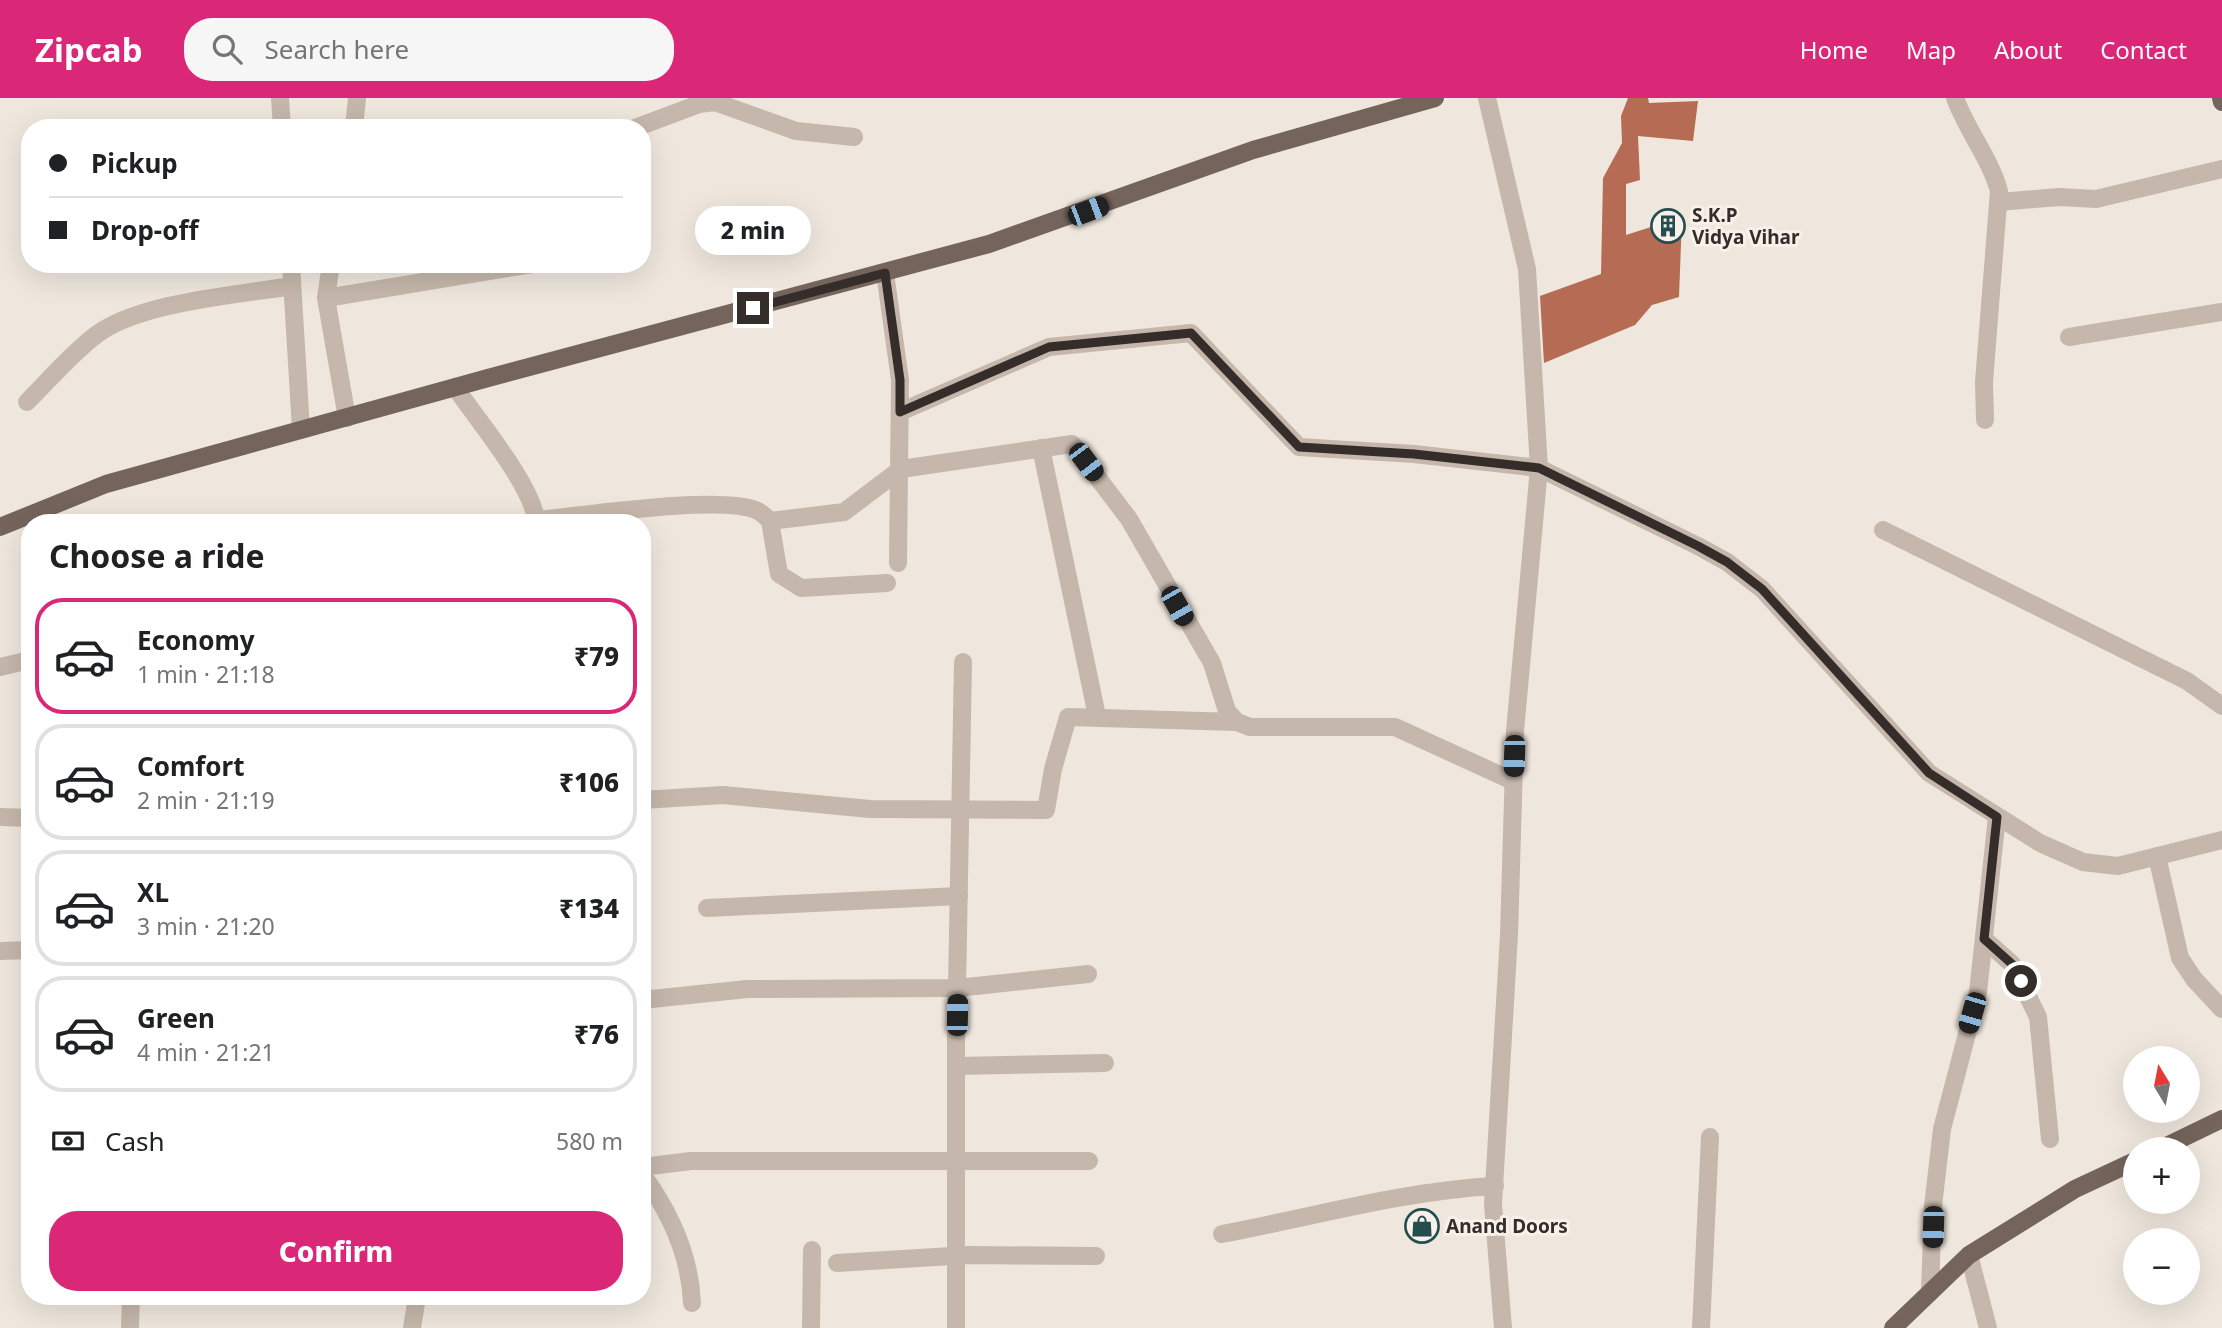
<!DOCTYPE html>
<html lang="en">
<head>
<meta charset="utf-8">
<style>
  body { margin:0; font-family:"Noto Sans",sans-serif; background:#f6f6f6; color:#202124; height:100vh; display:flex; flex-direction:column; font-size:26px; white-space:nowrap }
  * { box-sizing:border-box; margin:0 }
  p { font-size:23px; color:#757577 }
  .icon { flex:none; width:38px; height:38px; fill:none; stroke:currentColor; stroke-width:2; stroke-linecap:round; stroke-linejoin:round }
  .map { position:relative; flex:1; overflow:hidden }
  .details { position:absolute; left:21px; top:416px; width:630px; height:791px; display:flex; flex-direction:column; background:#fff; border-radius:28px; box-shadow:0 7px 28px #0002 }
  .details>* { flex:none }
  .hud { position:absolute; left:21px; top:21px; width:630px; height:154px; border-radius:28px; box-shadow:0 7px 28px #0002; display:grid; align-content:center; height:154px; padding:0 28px; background:#fff }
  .needle { width:46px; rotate:350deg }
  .fabs { position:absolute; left:2123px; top:948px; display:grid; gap:14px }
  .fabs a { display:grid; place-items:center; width:77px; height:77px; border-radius:50%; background:#fff; box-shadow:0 7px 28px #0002; font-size:35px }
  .end { position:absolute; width:32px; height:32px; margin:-16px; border:9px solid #342d29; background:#fff; box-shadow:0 0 0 4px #fff }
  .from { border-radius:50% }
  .bubble { position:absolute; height:49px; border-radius:24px; background:#fff; box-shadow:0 7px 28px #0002; font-size:23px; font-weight:800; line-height:49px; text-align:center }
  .car { position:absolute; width:21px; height:42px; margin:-21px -10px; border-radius:9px; box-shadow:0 0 5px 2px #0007; background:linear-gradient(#222 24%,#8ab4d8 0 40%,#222 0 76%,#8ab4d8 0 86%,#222 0) }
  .hud b { display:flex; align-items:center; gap:24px; height:66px; font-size:26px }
  .hud b+b { border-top:2px solid #e0e0e0 }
  .hud i { width:18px; height:18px; background:#202124 }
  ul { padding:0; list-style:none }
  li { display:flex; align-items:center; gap:21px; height:116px; margin:0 14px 10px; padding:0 14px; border:4px solid #e0e0e0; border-radius:28px }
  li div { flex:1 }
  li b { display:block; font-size:26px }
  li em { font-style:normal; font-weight:800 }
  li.current { border-color:#db2777 }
  li>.icon { width:63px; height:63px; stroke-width:1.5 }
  h2 { padding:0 28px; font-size:32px; line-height:84px }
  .pay { display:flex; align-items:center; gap:18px; height:77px; padding:0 28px; font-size:26px }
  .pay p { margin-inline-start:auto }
  .action { display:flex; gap:14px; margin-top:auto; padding:14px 28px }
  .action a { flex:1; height:80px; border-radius:28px; background:#db2777; color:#fff; font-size:28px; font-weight:800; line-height:80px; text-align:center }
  header { display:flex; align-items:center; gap:42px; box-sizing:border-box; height:98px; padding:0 35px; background:#db2777; color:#fff }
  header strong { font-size:33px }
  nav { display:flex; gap:38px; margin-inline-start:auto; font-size:24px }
  .search { width:490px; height:63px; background:#f6f6f6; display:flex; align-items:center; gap:18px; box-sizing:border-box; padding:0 24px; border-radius:28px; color:#757577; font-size:26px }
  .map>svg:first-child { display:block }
  .building { fill:#b66c54 }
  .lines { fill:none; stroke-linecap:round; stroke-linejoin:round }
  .minor { stroke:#c5b7ab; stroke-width:18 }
  .major { stroke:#74645c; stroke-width:18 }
  .route { stroke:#342d29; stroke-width:9 }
  .labels { text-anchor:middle; stroke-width:6; stroke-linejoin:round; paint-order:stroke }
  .poi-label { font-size:19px; font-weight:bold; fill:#342d29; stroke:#f7f1e9; text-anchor:start }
</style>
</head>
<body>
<header>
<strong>Zipcab</strong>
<div class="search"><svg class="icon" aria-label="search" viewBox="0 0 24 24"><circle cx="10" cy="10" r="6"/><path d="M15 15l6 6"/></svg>Search here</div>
<nav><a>Home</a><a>Map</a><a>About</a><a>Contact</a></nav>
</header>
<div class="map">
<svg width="2222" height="1230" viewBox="0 0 2222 1230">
  <rect width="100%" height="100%" fill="#efe7dd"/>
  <polygon class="building" points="1628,0 1648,0 1649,5 1698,3 1693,43 1638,38 1640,82 1626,86 1626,137 1682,119 1679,199 1652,207 1635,227 1544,265 1540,198 1601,176 1603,80 1622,45 1621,18"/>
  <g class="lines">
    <g class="minor">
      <polyline points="280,0 282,30"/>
      <polyline points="1487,0 1527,171 1539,370 1515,633 1509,837 1493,1106 1503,1230"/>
      <path d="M1955 0C1967 33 1990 60 1999 93L1984 284 1985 322"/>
      <polyline points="354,30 357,0"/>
      <polyline points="635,30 699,6 715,4 796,33 854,39"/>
      <polyline points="1999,104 2059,99 2096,101 2222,71"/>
      <polyline points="291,166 301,331"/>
      <polyline points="331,166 326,200 347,320"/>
      <polyline points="885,175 900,282 898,465"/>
      <polyline points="326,200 532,166"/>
      <polyline points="2069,239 2222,214"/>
      <path d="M455 289C478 323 532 386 537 425"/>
      <path d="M27 304C49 282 71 256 96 237 140 204 237 197 292 188"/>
      <polyline points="900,314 1049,249 1191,235 1299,349 1414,356 1539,370 1698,448 1727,464 1762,491 1929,675 2040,745 2083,764 2118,768 2222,742"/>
      <polyline points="1041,350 1097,618"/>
      <path d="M537 422C581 418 723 396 758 413 762 415 767 420 770 423L779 476 801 490 887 485"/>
      <polyline points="770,423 844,414 901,371 1072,346 1129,421 1212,565 1227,613 1237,624 1250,629 1395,629 1513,683"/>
      <polyline points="333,425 344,425"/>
      <polyline points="1883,432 2187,583 2222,608"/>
      <polyline points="0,569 30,562"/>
      <polyline points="642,702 723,697 870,711 1046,712 1053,671 1068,619 1237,624"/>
      <polyline points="0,719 30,720"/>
      <polyline points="2157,758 2180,860 2194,881 2222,911"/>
      <polyline points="707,810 959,798"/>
      <polyline points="1984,841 2012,866 2038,919 2050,1041"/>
      <polyline points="0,853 30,852"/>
      <polyline points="642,902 747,891 957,890 1088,876"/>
      <polyline points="956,968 1105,965"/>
      <polyline points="642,1069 691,1063 1089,1063"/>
      <path d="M642 1076C670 1114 690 1159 692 1205"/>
      <path d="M1222 1136C1313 1119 1402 1093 1495 1088"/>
      <polyline points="1969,1157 1988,1230"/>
      <polyline points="837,1165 968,1157 1096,1158"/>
      <polyline points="1930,1194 1933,1108 1942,1031 1978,894 1997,719"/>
      <polyline points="130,1230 131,1199"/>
      <polyline points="412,1230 417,1199"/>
      <polyline points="811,1230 812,1152"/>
      <polyline points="956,1230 956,944 963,564"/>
      <polyline points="1701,1230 1710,1039"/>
    </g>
    <g class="major">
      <polyline points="2221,0 2222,4"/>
      <polyline points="0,429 106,386 488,280 989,146 1253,52 1435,0"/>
      <polyline points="2158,1052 2222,1021"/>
      <polyline points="1893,1230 1969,1157 2075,1091 2135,1063"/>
    </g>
  </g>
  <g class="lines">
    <polyline class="route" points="753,210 885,175 900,282 900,314 1049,249 1191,235 1299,349 1414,356 1539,370 1698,448 1727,464 1762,491 1929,675 1997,719 1984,841 2012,866 2021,883"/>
  </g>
  <defs>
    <g id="building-ring" transform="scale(1.75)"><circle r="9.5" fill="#f7f1e9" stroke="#244d50" stroke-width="1.5"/><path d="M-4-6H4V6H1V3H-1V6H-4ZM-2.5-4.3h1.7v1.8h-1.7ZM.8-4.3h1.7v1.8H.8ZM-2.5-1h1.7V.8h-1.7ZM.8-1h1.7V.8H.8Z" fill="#244d50"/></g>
    <g id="shop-ring" transform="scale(1.75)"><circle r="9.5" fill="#f7f1e9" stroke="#244d50" stroke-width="1.5"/><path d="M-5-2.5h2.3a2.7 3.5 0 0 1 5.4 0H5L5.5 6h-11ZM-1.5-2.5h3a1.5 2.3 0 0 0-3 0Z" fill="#244d50"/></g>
  </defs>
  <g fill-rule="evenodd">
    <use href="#building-ring" x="1668" y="128"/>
    <use href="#shop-ring" x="1422" y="1128"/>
  </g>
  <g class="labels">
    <g class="poi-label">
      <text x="1692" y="124">S.K.P<tspan x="1692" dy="22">Vidya Vihar</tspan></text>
      <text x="1446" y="1135">Anand Doors</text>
    </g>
  </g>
</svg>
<div class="fabs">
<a><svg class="needle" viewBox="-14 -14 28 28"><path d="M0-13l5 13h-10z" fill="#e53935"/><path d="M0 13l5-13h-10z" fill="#757577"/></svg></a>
<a>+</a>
<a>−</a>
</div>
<i class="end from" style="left:2021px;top:883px"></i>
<i class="end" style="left:753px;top:210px"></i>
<div class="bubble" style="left:695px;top:108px;width:116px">2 min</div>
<i class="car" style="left:1088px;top:113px;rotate:69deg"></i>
<i class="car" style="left:1086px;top:364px;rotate:143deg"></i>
<i class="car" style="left:1177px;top:508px;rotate:150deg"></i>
<i class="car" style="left:1514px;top:658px;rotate:182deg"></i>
<i class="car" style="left:1972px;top:915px;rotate:196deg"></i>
<i class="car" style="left:957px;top:917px;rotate:1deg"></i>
<i class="car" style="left:1933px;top:1129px;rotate:182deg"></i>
<div class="hud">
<b><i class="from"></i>Pickup</b>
<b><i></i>Drop-off</b>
</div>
<section class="details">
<h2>Choose a ride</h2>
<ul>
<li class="current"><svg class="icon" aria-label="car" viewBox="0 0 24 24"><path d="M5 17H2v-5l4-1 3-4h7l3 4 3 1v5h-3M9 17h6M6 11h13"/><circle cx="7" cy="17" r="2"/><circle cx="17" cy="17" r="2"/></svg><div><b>Economy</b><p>1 min · 21:18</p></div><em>₹79</em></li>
<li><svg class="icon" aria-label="car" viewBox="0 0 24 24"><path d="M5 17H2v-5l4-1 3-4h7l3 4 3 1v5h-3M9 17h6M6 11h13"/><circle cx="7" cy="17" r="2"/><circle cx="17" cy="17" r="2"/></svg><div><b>Comfort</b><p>2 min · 21:19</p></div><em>₹106</em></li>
<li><svg class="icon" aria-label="car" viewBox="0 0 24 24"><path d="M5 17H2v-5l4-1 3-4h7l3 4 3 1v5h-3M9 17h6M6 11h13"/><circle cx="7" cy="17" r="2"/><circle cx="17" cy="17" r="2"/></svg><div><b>XL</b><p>3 min · 21:20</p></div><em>₹134</em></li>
<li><svg class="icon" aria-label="car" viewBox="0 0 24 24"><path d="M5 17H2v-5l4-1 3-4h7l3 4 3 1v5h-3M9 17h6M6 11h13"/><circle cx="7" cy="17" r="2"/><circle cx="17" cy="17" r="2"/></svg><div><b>Green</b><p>4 min · 21:21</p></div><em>₹76</em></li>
</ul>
<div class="pay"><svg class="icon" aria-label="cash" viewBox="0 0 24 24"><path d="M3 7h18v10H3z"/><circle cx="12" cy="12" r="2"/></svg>Cash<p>580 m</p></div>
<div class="action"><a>Confirm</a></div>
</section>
</div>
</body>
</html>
